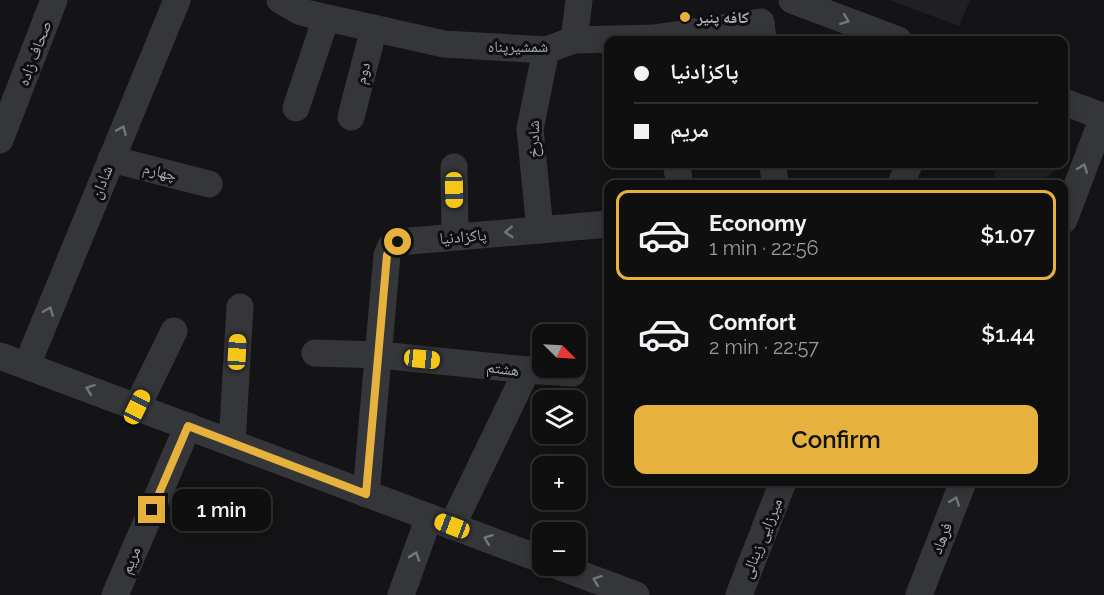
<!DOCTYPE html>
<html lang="en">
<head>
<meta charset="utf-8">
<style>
  body { margin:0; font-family:Raleway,"Noto Naskh Arabic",sans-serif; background:#1d1d1e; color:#f1f3f6; height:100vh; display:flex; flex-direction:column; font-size:22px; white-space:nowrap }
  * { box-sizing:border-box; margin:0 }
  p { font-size:20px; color:#9b9c9f }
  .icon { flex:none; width:33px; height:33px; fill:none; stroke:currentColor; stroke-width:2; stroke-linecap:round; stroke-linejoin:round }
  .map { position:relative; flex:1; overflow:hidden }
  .details { position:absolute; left:604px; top:180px; width:464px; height:306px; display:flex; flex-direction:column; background:#0f0f10; border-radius:12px; box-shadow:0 3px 15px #0003,0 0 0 2px #2f2f30 }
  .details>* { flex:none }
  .hud { position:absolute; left:604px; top:36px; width:464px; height:132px; border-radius:12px; box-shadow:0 3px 15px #0003,0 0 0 2px #2f2f30; display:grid; align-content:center; height:132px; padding:0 30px; background:#0f0f10 }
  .needle { width:39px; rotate:114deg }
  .fabs { position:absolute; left:532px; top:324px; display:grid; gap:12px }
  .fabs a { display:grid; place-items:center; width:54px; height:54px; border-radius:12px; background:#0f0f10; box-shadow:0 3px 15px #0003,0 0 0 2px #2f2f30; font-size:30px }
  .end { position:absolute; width:27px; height:27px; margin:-14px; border:8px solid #e6b13c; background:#111; box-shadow:0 0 0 3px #111 }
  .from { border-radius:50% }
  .bubble { position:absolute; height:42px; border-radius:12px; background:#0f0f10; box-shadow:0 3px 15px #0003,0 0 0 2px #2f2f30; font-size:20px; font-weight:600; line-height:42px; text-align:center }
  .car { position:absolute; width:18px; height:36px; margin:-18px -9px; border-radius:8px; box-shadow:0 0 4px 2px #0007; background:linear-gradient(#f5c518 24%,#345 0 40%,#f5c518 0 76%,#345 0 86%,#f5c518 0) }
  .hud b { display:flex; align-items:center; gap:21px; height:57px; font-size:22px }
  .hud b+b { border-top:2px solid #2f2f30 }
  .hud i { width:15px; height:15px; background:#f1f3f6 }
  ul { padding:10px 0 0; list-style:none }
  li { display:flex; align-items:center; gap:18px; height:90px; margin:0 12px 9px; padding:0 18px; border:3px solid transparent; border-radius:12px }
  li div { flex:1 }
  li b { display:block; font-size:22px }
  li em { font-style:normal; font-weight:600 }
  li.active { border-color:#e6b13c }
  li>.icon { width:54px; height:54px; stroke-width:1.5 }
  .button { display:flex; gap:12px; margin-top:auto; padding:12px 30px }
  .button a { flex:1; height:69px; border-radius:12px; background:#e6b13c; color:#111; font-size:24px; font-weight:600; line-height:69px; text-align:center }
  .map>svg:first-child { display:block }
  .built { fill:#202023 }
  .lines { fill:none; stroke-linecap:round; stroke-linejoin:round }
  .minor { stroke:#35363a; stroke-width:27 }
  .oneway { stroke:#74767e }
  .route { stroke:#e6b13c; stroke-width:8 }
  .poi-dot { fill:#e6b13c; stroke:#0f0f11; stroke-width:2 }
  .labels { text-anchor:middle; stroke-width:6; stroke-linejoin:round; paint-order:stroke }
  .poi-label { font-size:16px; font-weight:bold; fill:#a7abb5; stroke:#0f0f11; text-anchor:start }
  .street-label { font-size:16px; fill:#a7abb5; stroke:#0f0f11 }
</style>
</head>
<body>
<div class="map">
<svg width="1104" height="595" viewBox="0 0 1104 595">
  <rect width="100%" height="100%" fill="#141416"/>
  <g class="built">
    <polygon points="889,0 970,0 959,26"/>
    <polygon points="998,164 1029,164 1038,167 1063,164 1038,184 1010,184 993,176"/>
  </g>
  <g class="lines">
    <g class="minor">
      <polyline points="280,0 301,12 444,44 546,50 574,40 654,38 761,22 763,40"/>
      <polyline points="792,0 898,40"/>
      <polyline points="574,40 579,0"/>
      <polyline points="1064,102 1104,117"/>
      <polyline points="296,108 326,18"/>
      <polyline points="351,117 374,28"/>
      <polyline points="0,140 54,0"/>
      <polyline points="111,159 209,184"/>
      <polyline points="676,164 680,184"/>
      <polyline points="773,164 775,184"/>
      <polyline points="454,167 455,236"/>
      <polyline points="901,184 909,164"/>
      <polyline points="1064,220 1103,117"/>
      <polyline points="540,230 530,129 546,50"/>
      <polyline points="315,353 380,355 527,370 452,526"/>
      <polyline points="0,356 543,560"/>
      <polyline points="27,365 177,0"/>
      <polyline points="527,370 572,373"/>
      <polyline points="137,407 174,331"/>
      <polyline points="232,443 240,307"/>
      <polyline points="366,494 387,255 391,246 398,242 609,224"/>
      <polyline points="558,566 636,595"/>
      <polyline points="115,595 188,426"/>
      <polyline points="401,595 429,517"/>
      <polyline points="739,595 783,482"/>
      <polyline points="919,595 963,482"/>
    </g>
  </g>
  <defs><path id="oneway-chevron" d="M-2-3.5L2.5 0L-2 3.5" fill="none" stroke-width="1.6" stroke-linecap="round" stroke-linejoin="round" transform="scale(1.5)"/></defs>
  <g class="oneway">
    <use href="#oneway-chevron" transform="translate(845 20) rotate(21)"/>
    <use href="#oneway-chevron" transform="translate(122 130) rotate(-67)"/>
    <use href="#oneway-chevron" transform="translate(1083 168) rotate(-69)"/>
    <use href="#oneway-chevron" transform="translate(509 232) rotate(176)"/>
    <use href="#oneway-chevron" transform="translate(49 311) rotate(-68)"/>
    <use href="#oneway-chevron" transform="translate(90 389) rotate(-159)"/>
    <use href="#oneway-chevron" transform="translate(955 501) rotate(-69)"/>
    <use href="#oneway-chevron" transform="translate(488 539) rotate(-159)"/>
    <use href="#oneway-chevron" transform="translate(415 556) rotate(-71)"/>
    <use href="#oneway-chevron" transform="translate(597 580) rotate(-159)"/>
  </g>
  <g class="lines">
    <polyline class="route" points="152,510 188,426 366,494 387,255 391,246 398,242"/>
  </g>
  <circle class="poi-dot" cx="685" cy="17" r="6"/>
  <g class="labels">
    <g class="poi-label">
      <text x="697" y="23">کافه پنیر</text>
    </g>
    <g class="street-label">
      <text x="518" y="52">شمشیرپناه</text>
      <text transform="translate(34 53) rotate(-69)" y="6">صحاف زاده</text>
      <text transform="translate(362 73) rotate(-76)" y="6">دوم</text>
      <text transform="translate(533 139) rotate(-90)" y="6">شادرخ</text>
      <text transform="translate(160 171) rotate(14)" y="6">چهارم</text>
      <text transform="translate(101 182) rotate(-68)" y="6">شادان</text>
      <text transform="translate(463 236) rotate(-5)" y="6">پاکزادنیا</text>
      <text transform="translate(503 368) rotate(7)" y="6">هشتم</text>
      <text transform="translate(761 538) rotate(-68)" y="6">میرزایی زینالی</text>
      <text transform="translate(941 538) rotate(-69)" y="6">فرهاد</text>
      <text transform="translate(130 560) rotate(-67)" y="6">مریم</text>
    </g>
  </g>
</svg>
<div class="fabs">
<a><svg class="needle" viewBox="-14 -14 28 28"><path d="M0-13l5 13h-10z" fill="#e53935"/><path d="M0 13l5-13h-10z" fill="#9b9c9f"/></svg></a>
<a><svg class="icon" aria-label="layers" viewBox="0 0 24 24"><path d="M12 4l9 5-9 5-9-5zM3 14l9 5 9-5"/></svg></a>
<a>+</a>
<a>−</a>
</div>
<i class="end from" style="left:398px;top:242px"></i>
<i class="end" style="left:152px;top:510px"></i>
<div class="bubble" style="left:172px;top:489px;width:99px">1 min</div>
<i class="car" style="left:454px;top:190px;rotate:179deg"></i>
<i class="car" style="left:237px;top:352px;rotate:3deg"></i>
<i class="car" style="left:422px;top:359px;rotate:96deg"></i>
<i class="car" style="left:137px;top:407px;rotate:26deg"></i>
<i class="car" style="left:452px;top:526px;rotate:291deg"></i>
<div class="hud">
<b><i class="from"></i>پاکزادنیا</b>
<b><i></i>مریم</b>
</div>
<section class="details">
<ul>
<li class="active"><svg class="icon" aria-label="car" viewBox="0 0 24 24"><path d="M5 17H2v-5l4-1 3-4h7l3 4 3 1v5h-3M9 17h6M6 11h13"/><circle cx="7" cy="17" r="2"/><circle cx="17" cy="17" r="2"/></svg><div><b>Economy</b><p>1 min · 22:56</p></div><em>$1.07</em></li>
<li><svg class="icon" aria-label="car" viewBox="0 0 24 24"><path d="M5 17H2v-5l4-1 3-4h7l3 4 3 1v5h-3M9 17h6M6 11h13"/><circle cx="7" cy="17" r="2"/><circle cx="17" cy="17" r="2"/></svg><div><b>Comfort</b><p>2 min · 22:57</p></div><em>$1.44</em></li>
</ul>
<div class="button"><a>Confirm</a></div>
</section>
</div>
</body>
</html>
